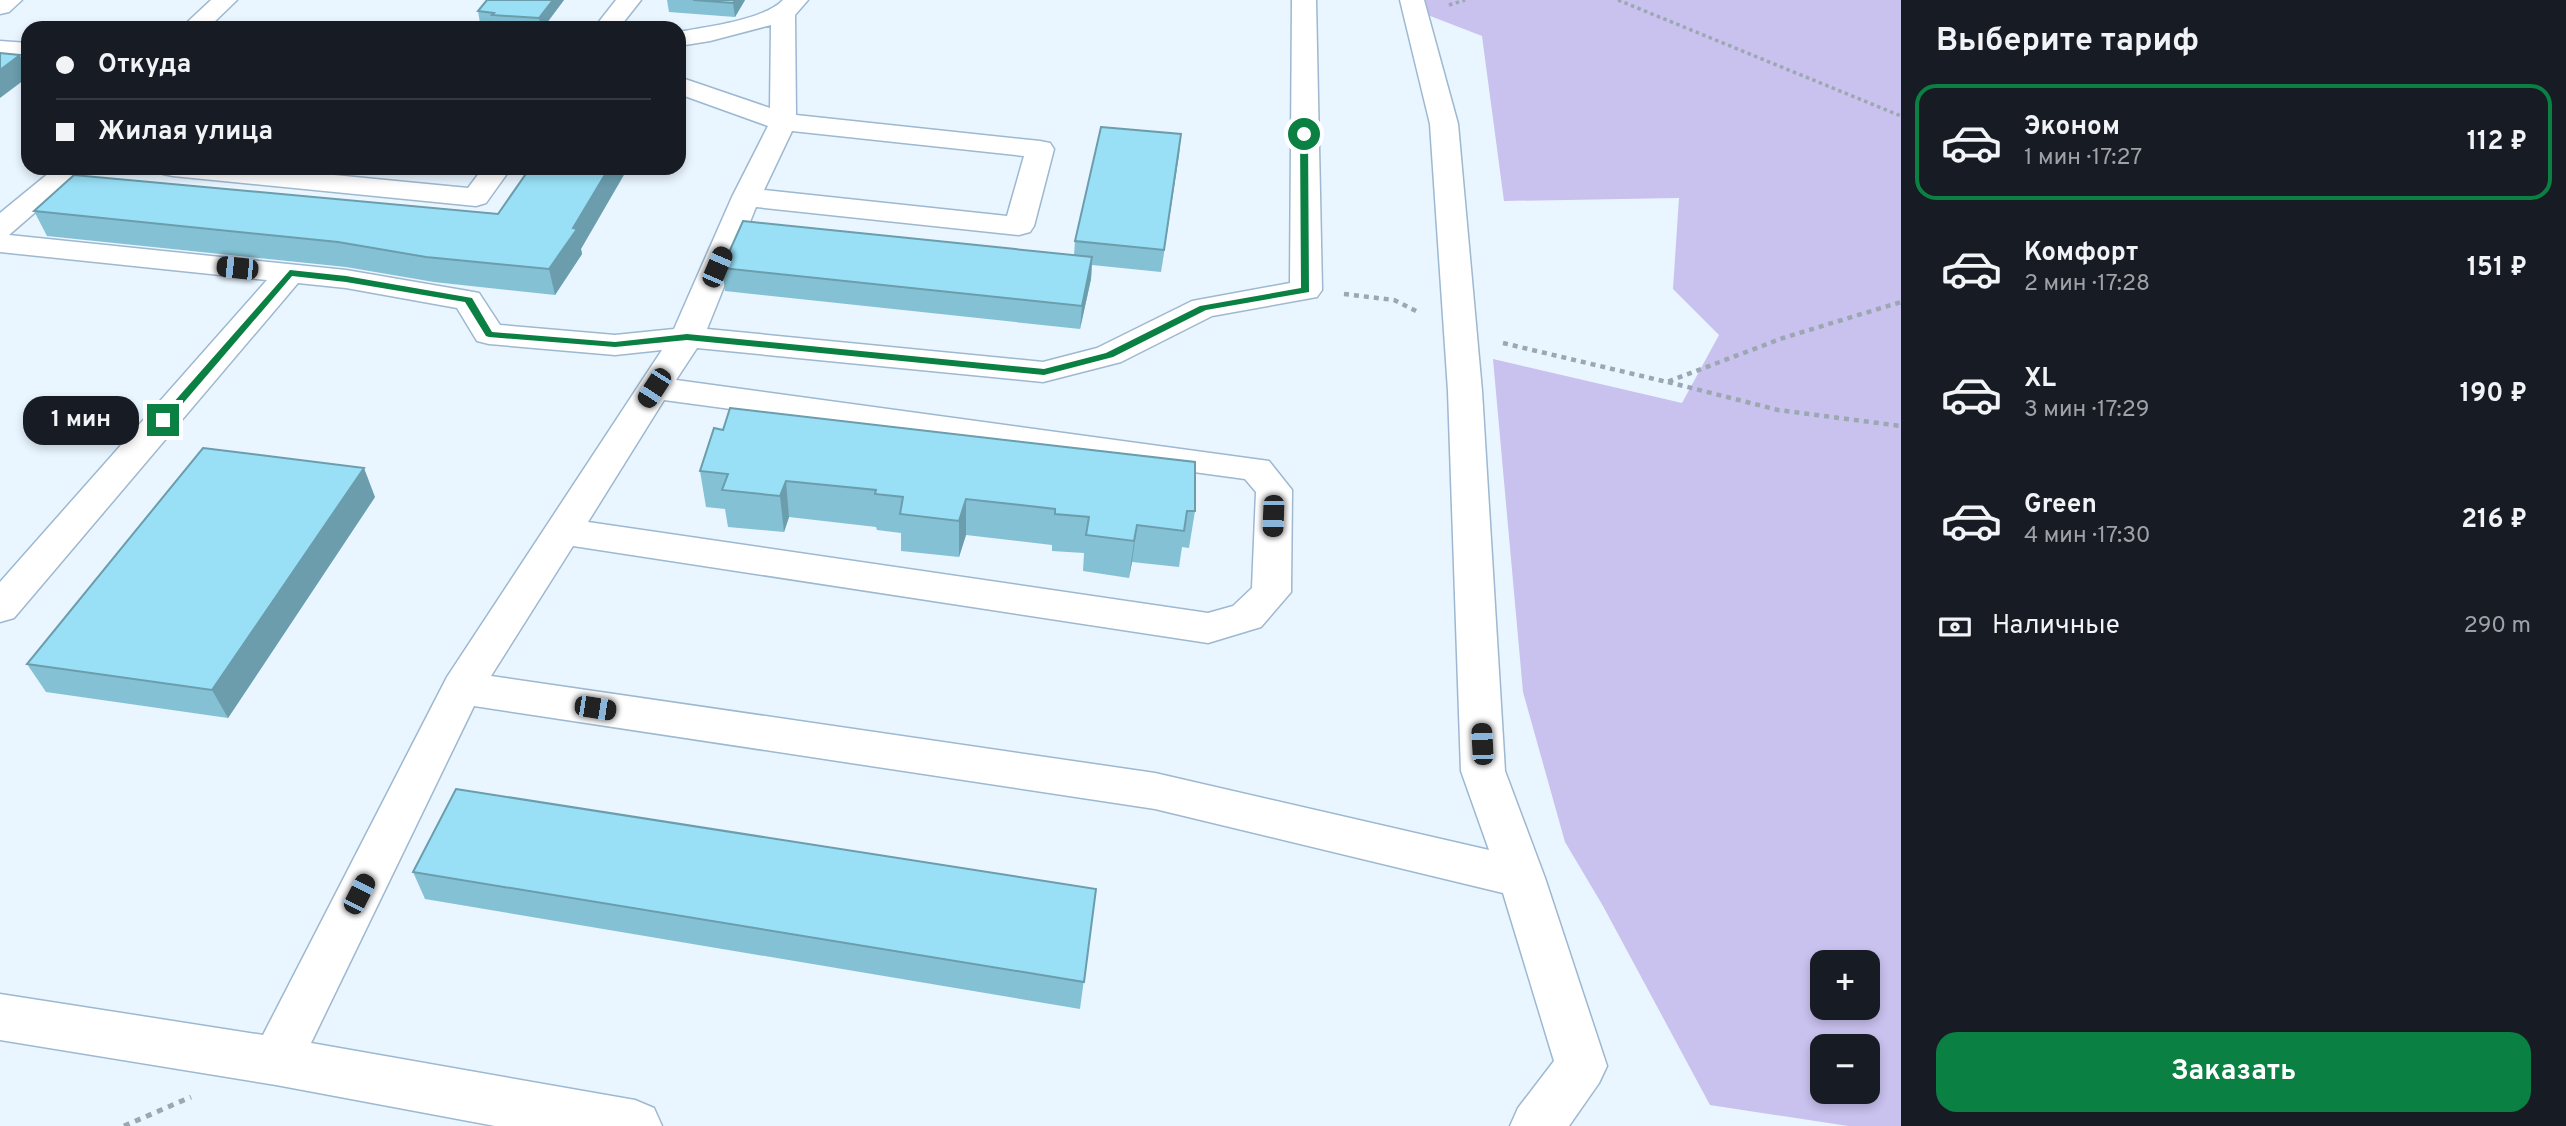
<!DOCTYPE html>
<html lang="ru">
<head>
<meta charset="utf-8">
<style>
  body { margin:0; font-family:Overpass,sans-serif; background:#242831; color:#f1f3f6; height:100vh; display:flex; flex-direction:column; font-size:26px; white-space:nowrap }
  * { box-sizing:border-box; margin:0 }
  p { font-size:23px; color:#9ea1a6 }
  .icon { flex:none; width:38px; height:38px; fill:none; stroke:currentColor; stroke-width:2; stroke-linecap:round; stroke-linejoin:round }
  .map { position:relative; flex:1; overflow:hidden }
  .side { display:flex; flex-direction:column; background:#171b24; width:665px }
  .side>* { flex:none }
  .top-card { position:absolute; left:21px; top:21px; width:665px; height:154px; border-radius:21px; box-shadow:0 4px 10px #0003; display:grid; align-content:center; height:154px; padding:0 35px; background:#171b24 }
  .controls { position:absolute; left:1810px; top:950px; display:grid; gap:14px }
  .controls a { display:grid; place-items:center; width:70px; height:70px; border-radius:14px; background:#171b24; box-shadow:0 4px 10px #0003; font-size:35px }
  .end { position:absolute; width:32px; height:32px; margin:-16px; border:9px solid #0b8043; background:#fff; box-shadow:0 0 0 4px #fff }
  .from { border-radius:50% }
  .bubble { position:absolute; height:49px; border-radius:21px; background:#171b24; box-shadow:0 4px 10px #0003; font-size:23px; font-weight:700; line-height:49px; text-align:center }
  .car { position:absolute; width:21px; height:42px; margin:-21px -10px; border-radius:9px; box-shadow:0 0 5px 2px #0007; background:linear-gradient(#222 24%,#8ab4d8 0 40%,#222 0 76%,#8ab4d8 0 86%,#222 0) }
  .top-card b { display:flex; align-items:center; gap:24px; height:66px; font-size:26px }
  .top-card b+b { border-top:2px solid #363941 }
  .top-card i { width:18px; height:18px; background:#f1f3f6 }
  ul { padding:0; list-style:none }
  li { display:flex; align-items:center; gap:21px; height:116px; margin:0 14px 10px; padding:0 21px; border:4px solid transparent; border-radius:21px }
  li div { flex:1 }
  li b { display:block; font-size:26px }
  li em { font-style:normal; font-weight:700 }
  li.active { border-color:#0b8043 }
  li>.icon { width:63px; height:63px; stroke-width:1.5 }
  h2 { padding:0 35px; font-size:32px; line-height:84px }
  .pay { display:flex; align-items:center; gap:18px; height:77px; padding:0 35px; font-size:26px }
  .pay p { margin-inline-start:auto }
  .cta { display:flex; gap:14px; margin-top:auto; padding:14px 35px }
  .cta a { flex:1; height:80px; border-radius:21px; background:#0b8043; color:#fff; font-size:28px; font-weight:700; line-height:80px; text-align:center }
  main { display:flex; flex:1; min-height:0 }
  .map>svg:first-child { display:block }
  .green { fill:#c9c1ee; fill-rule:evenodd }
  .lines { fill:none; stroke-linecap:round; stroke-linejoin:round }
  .minor-casing { stroke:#9db8d0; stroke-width:3 }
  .path-far2 { stroke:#9ba7b1; stroke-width:3.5; stroke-dasharray:3.5 3.5; stroke-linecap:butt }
  .path-far1 { stroke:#9ba7b1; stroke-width:4.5; stroke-dasharray:5 5; stroke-linecap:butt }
  .path { stroke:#9ba7b1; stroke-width:5; stroke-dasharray:6 6; stroke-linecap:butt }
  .minor { fill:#fff; fill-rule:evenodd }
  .wall { fill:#84c1d4 }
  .shaded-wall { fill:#6b9dad }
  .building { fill:#99e0f7; stroke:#6b9dad; stroke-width:2 }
  .route { fill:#0b8043 }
</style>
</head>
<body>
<main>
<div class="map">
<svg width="1901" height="1126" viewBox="0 0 1901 1126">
  <rect width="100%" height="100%" fill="#e9f5ff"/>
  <path class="green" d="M1409 0H1901V1126H1848L1710 1105 1603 906 1565 842 1523 692 1493 359 1682 403 1719 335 1673 289 1679 198 1504 201 1482 36 1407 7ZM1822 962H1867V1008H1822ZM1822 1046H1867V1092H1822Z"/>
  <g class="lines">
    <g class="minor-casing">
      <g id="minor">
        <polygon points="0,0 22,0 9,12 0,14"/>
        <polygon points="211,0 237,0 208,28 181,28"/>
        <polygon points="616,0 641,0 619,28 594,28"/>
        <path d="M783 0H808L795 15 796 115 1040 141 1050 143 1054 149 1034 226 1030 232 1019 235 756 207 707 329 1043 362 1097 348 1192 301 1290 283 1292 0H1316L1322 290 1317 297 1212 316 1121 362 1043 382 697 348 676 380 1269 461 1292 490 1291 592 1261 627 1208 643 573 546 491 676 1155 773 1489 850 1461 771 1448 391 1430 124 1400 0H1424L1458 124 1482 391 1505 771 1545 878 1607 1066 1599 1083 1569 1126H1510L1518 1108 1554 1061 1503 893 1155 809 474 706 311 1043 635 1100 654 1108 662 1126H495L276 1085 0 1040V994L263 1035 447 677 662 350 615 355 489 344 477 341 457 308 346 288 298 283 14 618 0 622V582L267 280 0 252V213L55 168H86L9 235 346 270 468 291 479 293 500 325 615 335 674 329 732 197 768 126 679 94V77L770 108 771 25 710 41 679 46V32C706 27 764 20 783 0ZM792 131 1024 156 1007 216 764 190ZM664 400 1245 479 1256 492 1252 588 1233 606 1208 613 588 522Z"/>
        <polygon points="0,41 28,43 28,59 0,57"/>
        <polygon points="159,168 262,168 468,188 483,168 511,168 486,203 476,206 173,176 163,174"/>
      </g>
    </g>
    <g class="path-far2">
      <polyline points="1618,0 1901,116"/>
      <polyline points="1449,5 1465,0"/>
    </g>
    <g class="path-far1">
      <polyline points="1344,294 1394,300 1420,313"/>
      <polyline points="1503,343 1667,382 1783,338 1901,302"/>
      <polyline points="1668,382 1778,410 1901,426"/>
    </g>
    <polyline class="path" points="124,1126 191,1097"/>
    <use href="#minor" class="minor"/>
  </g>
  <g class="wall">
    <polygon points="564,0 543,28 494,27 494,24 480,23 478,11"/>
    <polygon points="667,0 745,0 735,17 669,12"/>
    <polygon points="1181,134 1161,272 1092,265 1091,279 1080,329 725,291 722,268 1074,255 1075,241"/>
    <polygon points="34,211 581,249 582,254 555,295 434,282 346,267 47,236"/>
    <polygon points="700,471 1195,511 1189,548 1182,547 1179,567 1132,562 1129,578 1083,571 1084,553 1052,551 1052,545 966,535 959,557 901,551 901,533 877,530 876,527 789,517 784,532 728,527 725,509 706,507"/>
    <polygon points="375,497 228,718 46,692 27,664"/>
    <polygon points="413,872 1096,889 1080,1009 425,899"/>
  </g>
  <g class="shaded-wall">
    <polygon points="553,0 564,0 543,28 541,28 539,18"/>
    <polygon points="735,0 745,0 735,17 733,3"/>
    <polygon points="20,55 28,73 28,77 0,98 0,70"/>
    <polygon points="1181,134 1179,155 1161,272 1164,250"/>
    <polygon points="609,168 628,168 581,249 582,254 555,295 549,269"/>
    <polygon points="1092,257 1091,279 1080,329 1082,306"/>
    <polygon points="364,468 375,497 228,718 212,690"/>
    <polygon points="786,481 789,517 784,532 780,496"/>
    <polygon points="966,499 966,535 959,557 959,521"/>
    <polygon points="1137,525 1132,562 1129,578 1134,541"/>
  </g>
  <g class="building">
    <polygon points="487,0 553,0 539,18 492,15 494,13 478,11"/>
    <polygon points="693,0 735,0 733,3"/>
    <polygon points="0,53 20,55 0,70"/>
    <polygon points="1101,127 1181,134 1164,250 1075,241"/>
    <polygon points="530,168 609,168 573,228 577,229 549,269 426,257 338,242 34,211 74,175 498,214"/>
    <polygon points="743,221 1092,257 1082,306 722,268"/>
    <polygon points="730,408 1195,462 1195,511 1187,511 1184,531 1137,525 1134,541 1086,535 1089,517 1055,514 1055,509 966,499 959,521 900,514 903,497 875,494 876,490 786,481 780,496 722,490 728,474 700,471 714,428 723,430"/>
    <polygon points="203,448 364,468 212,690 27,664"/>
    <polygon points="456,789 1096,889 1084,982 413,872"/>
  </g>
  <polygon class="route" points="1304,131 1308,134 1309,292 1206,310 1113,357 1044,375 687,340 615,347 489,337 486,336 465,302 346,282 292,276 167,422 158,420 290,270 346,276 472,298 492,332 615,342 687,334 1044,369 1106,353 1200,306 1301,288 1300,134"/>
</svg>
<div class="controls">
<a>+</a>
<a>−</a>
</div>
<i class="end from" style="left:1304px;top:134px"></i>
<i class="end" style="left:163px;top:420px"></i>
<div class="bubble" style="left:23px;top:396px;width:116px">1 мин</div>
<i class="car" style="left:717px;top:267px;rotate:23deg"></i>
<i class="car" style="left:237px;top:268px;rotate:276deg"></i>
<i class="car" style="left:654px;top:388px;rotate:213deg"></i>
<i class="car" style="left:1273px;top:516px;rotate:182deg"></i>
<i class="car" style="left:595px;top:708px;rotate:99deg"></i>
<i class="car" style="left:1482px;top:744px;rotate:357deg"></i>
<i class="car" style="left:359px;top:894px;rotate:27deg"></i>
<div class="top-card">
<b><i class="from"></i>Откуда</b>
<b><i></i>Жилая улица</b>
</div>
</div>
<section class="side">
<h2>Выберите тариф</h2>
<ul>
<li class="active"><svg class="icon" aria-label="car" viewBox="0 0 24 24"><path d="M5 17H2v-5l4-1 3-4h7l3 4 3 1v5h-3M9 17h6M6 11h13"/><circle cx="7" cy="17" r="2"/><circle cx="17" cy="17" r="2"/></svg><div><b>Эконом</b><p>1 мин · 17:27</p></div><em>112 ₽</em></li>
<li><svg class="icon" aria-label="car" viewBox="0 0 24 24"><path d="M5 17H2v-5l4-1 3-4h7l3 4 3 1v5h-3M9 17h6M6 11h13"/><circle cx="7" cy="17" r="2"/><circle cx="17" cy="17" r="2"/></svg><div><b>Комфорт</b><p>2 мин · 17:28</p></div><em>151 ₽</em></li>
<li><svg class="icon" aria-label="car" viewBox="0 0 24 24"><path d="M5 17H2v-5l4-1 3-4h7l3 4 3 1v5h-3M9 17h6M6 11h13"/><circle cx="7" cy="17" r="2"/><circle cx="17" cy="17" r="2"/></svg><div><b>XL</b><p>3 мин · 17:29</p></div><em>190 ₽</em></li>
<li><svg class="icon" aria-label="car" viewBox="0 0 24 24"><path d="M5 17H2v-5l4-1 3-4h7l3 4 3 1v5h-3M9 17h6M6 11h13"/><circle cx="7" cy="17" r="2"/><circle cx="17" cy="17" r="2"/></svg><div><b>Green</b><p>4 мин · 17:30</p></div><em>216 ₽</em></li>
</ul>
<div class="pay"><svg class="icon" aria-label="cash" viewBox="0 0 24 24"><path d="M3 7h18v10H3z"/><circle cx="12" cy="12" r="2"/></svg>Наличные<p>290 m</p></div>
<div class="cta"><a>Заказать</a></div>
</section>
</main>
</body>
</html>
